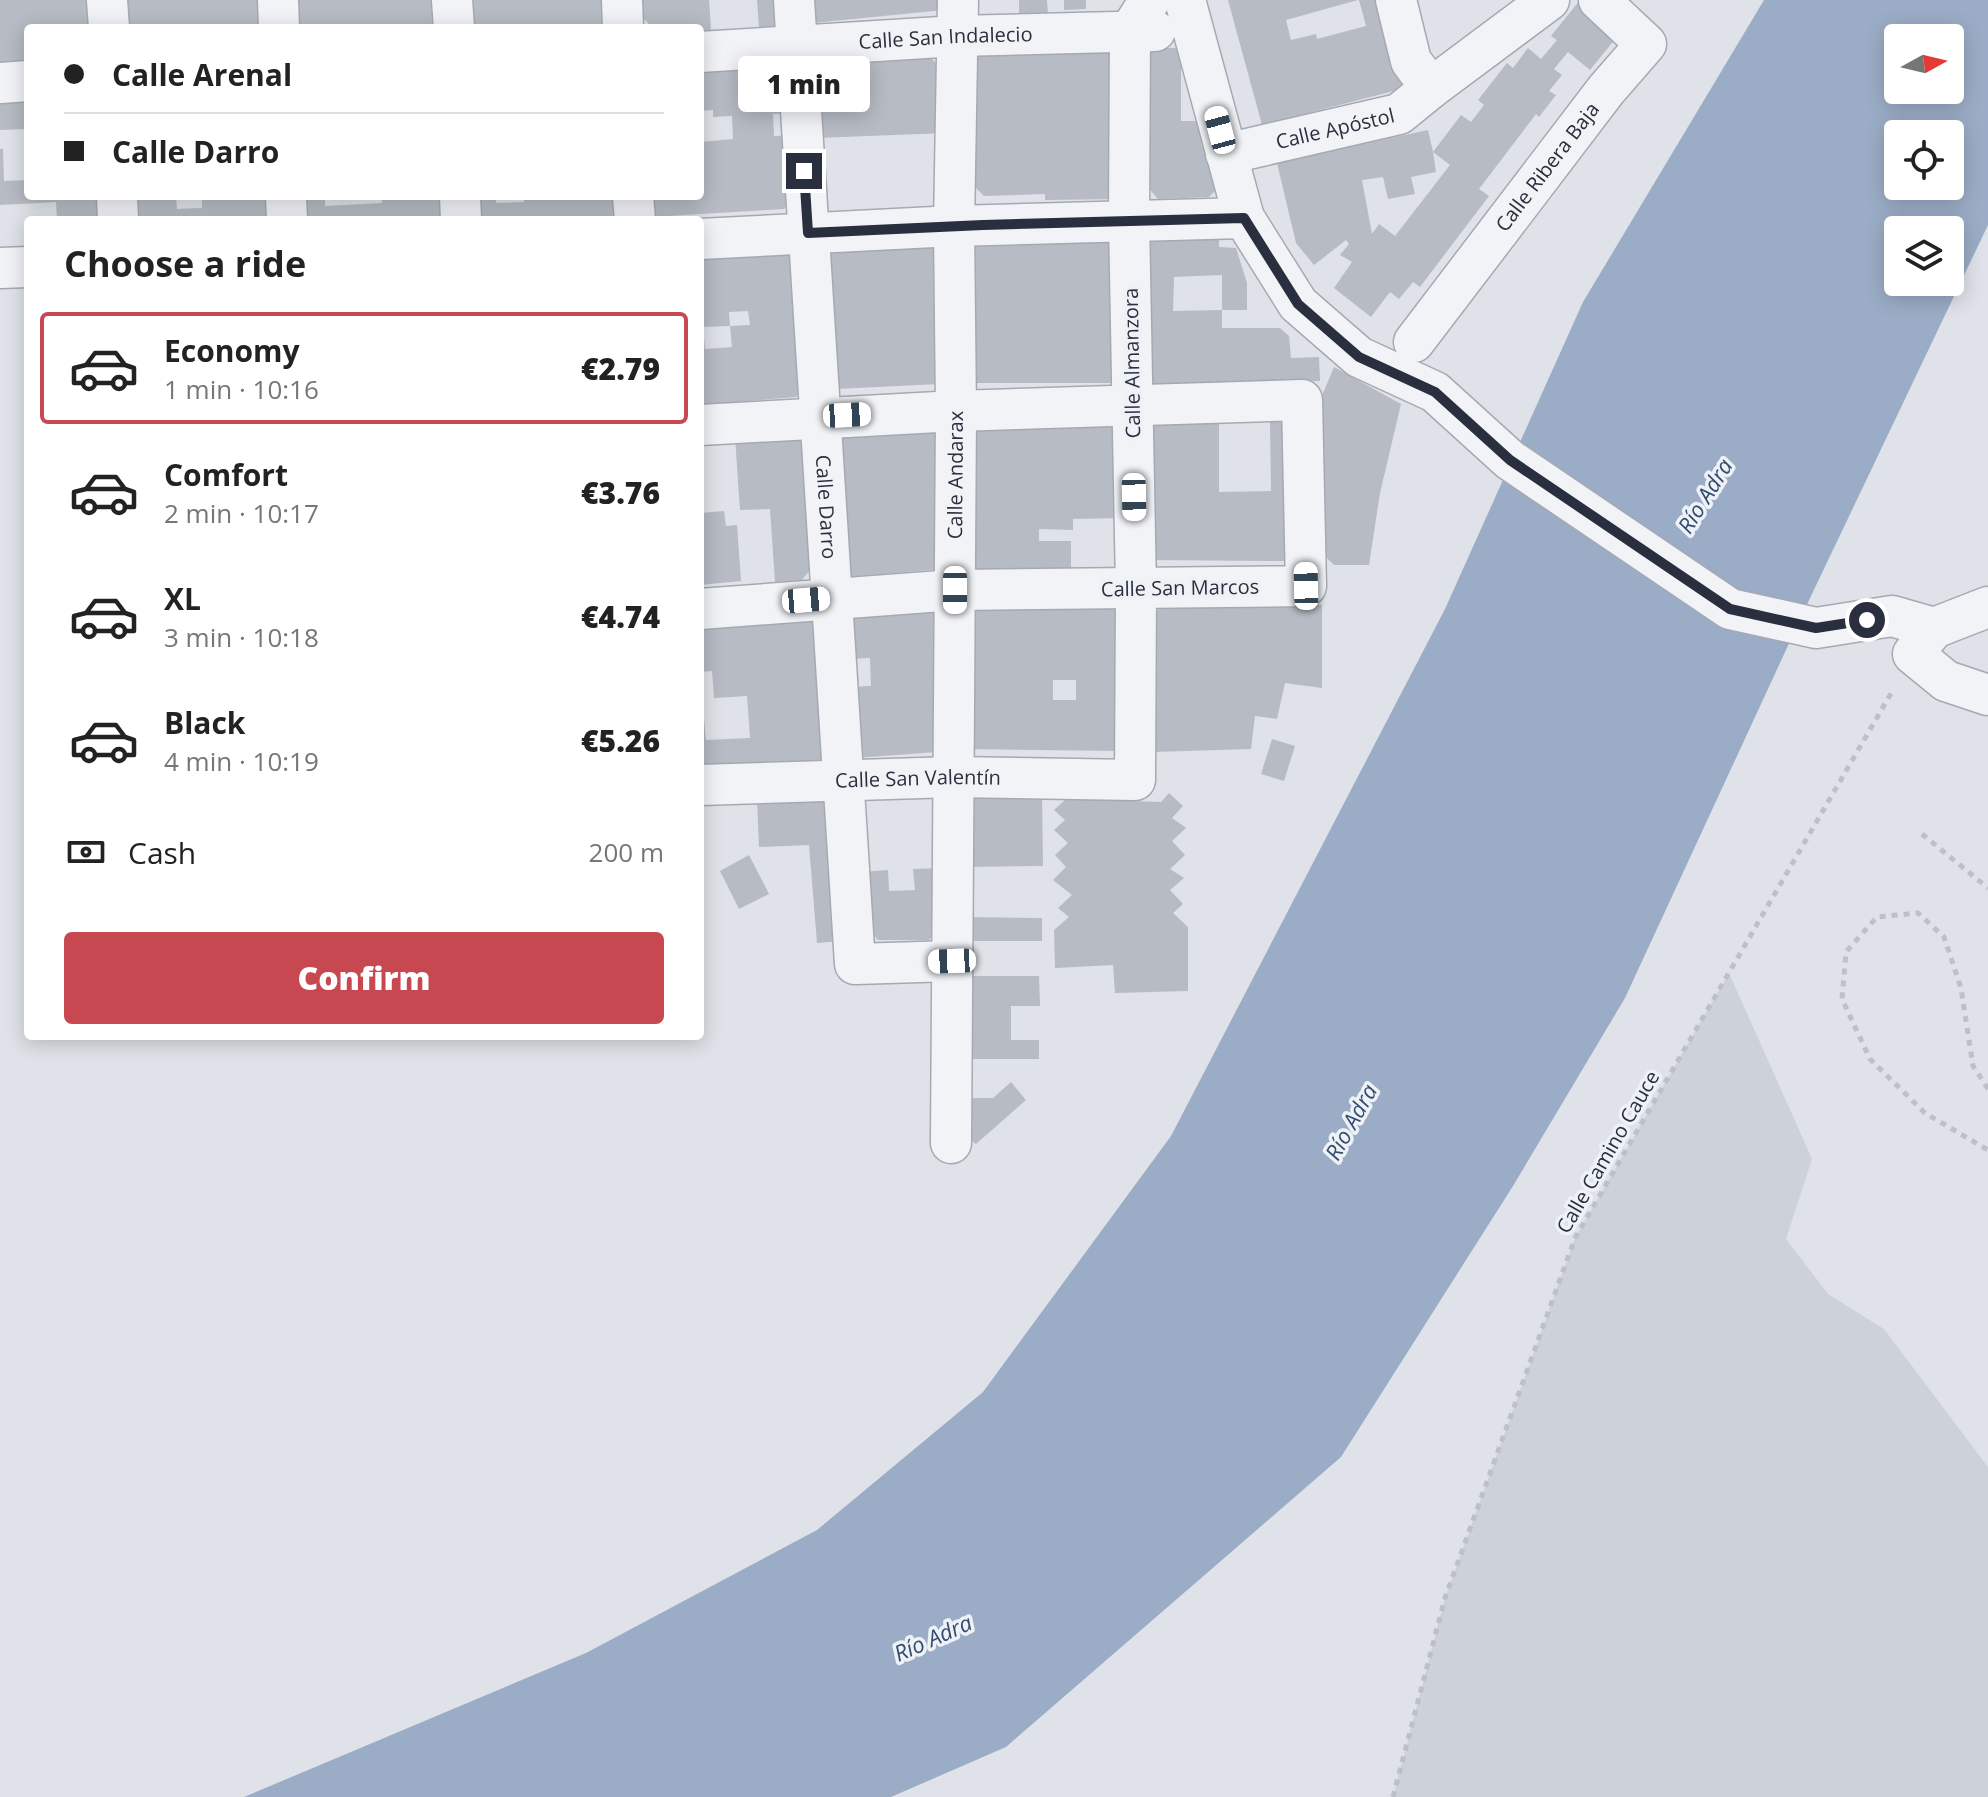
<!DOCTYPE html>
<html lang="en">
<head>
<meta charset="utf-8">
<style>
  body { margin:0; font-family:"Open Sans",sans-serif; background:#f6f6f6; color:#222; height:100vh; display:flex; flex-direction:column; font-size:30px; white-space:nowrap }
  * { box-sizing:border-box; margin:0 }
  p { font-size:26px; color:#767676 }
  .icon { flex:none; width:44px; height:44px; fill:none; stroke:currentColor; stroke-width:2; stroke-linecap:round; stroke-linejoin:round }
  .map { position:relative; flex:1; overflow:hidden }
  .sheet { position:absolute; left:24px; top:216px; width:680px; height:824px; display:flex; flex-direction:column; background:#fff; border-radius:8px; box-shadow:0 4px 20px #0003 }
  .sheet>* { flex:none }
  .hud { position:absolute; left:24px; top:24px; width:680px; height:176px; border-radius:8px; box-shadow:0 4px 20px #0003; display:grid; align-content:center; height:176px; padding:0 40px; background:#fff }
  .needle { width:52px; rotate:82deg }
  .controls { position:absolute; left:1884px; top:24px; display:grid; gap:16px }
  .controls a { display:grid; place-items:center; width:80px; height:80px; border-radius:8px; background:#fff; box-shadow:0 4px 20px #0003; font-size:40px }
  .end { position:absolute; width:36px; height:36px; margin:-18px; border:10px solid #292f3e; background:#fff; box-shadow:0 0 0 4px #fff }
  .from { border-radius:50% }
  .bubble { position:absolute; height:56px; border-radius:8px; background:#fff; box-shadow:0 4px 20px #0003; font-size:26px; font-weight:800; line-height:56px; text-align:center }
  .car { position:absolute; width:24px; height:48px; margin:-24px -12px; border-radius:10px; box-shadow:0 0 6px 2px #0007; background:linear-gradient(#fff 24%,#345 0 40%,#fff 0 76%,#345 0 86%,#fff 0) }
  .hud b { display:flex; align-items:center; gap:28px; height:76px; font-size:30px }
  .hud b+b { border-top:2px solid #e0e0e0 }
  .hud i { width:20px; height:20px; background:#222 }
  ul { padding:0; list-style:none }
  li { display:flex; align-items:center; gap:24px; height:112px; margin:0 16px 12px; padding:0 24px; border:4px solid transparent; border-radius:8px }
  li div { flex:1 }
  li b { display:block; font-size:30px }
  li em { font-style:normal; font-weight:800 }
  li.current { border-color:#c84852 }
  li>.icon { width:72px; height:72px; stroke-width:1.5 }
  h2 { padding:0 40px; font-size:36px; line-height:96px }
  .pay { display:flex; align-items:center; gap:20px; height:88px; padding:0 40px; font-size:30px }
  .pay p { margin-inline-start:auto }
  .primary-button { display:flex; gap:16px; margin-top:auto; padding:16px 40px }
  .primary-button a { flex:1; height:92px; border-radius:8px; background:#c84852; color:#fff; font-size:32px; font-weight:800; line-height:92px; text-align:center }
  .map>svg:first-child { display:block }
  .built { fill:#cdd1d9 }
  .water { fill:#9badc6; fill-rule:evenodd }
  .building { fill:#b6bbc4; fill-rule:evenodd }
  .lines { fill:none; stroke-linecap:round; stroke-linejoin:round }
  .minor-casing { stroke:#a5a9b2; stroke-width:43 }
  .path { stroke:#bdc0c6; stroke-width:5; stroke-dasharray:6 6; stroke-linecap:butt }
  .minor { stroke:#f1f3f6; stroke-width:40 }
  .route { stroke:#292f3e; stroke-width:10 }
  .labels { text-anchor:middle; stroke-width:7; stroke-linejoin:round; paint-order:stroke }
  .street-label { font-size:20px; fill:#292f3e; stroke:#eef1f5 }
  .water-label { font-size:22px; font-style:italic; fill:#344b70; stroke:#eef1f5 }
</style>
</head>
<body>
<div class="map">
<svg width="1988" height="1797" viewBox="0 0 1988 1797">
  <rect width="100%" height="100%" fill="#dfe2e8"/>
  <polygon class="built" points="1729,973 1812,1159 1786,1239 1828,1294 1884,1329 1988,1467 1988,1797 1393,1797 1445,1598 1575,1238"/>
  <path class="water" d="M1764 0H1988V225L1811 596 1625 998 1513 1186 1341 1457 1006 1747 891 1797H244L586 1653 817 1530 983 1392 1171 1136 1445 609 1583 302ZM1898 38H1950V90H1898ZM1898 134H1950V186H1898ZM1898 230H1950V282H1898Z"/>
  <g class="building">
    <polygon points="0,0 90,0 91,28 28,28 28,66 0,67"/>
    <polygon points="120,0 265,0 267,28 122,28"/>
    <polygon points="291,0 439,0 440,28 293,28"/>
    <polygon points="464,0 612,0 613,28 469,28"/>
    <polygon points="639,0 709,0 711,31 700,31 700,28 653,28 639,14"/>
    <polygon points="757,0 787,0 788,26 759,28"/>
    <polygon points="811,0 944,0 944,10 813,23"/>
    <polygon points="1019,0 1047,0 1048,14 1019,15"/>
    <polygon points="1064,0 1086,0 1086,9 1064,10"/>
    <polygon points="1228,0 1358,0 1286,20 1291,40 1316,34 1317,39 1366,26 1359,0 1382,0 1405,88 1262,125"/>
    <path d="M1580 0 1620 33 1590 70 1568 52 1554 69 1562 75 1549 91 1556 95 1539 117 1536 114 1479 189 1489 196 1420 287 1413 282 1399 299 1390 292 1371 317 1334 288 1352 262 1340 255 1349 244 1346 240 1314 265 1296 243 1277 163 1428 130 1433 152 1461 115 1471 122 1484 105 1478 100 1507 63 1513 68 1528 48 1541 59 1557 40 1551 36ZM1433 152 1450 165 1395 236 1379 224 1372 234 1362 180 1383 177 1388 199 1415 194 1411 177 1436 172Z"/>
    <polygon points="1101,46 1121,60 1122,199 1045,200 1045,194 984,196 971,183 971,64 987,47"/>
    <polygon points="1141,48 1181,48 1181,121 1204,121 1221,185 1209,197 1158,199 1146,185"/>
    <polygon points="927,54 943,70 946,133 816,138 812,61"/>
    <polygon points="791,63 793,113 773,114 774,136 793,135 797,192 784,209 650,217 649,196 700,196 700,142 733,139 732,116 713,117 713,110 700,111 700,68"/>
    <polygon points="28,102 28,129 0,130 0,103"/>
    <polygon points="0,149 3,149 4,181 28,180 28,196 107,196 108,220 57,220 56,202 0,205"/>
    <polygon points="127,196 176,196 177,209 202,208 202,196 273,196 275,220 128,220"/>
    <polygon points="299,196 325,196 325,206 382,203 381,196 449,196 450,220 301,220"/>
    <polygon points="474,196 496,196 496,203 524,202 524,196 548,196 548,200 576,200 576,196 623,196 624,220 476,220"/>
    <polygon points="1219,232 1219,247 1236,248 1247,283 1247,310 1222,310 1222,275 1174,277 1173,311 1222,310 1222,328 1280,328 1289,336 1291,358 1319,357 1320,381 1144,385 1144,248 1156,235"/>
    <polygon points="1120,235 1121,383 966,383 965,236"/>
    <polygon points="945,237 940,384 836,389 823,246"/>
    <path d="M798 247 808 382 796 397 700 405V254ZM748 311 750 325 730 326 732 347 705 349 703 327 730 326 729 312Z"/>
    <polygon points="1334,367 1401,404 1380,493 1369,565 1334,565 1324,555 1321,398"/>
    <polygon points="1270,421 1293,421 1285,561 1147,560 1146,434 1158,423 1219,422 1219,492 1271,491"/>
    <polygon points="1120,423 1121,518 1073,519 1073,530 1039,529 1039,541 1071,541 1071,570 972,570 970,425"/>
    <polygon points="943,425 941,569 845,577 835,445 849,429"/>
    <polygon points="810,432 818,560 802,580 775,582 770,509 740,510 735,437"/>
    <polygon points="724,511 726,526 737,525 741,581 700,585 700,513"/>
    <polygon points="1322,605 1322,688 1285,683 1277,719 1255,716 1251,749 1153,752 1149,619 1162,606"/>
    <path d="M967 606 1120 607 1119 751 967 749ZM1053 680H1076V700H1053Z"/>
    <polygon points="941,612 937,752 855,758 850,687 871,686 870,658 848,659 845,615"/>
    <polygon points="820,615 830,761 700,764 700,696 702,696 706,740 750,738 747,696 714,698 712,671 700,672 700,623"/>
    <polygon points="1272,739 1295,746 1284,781 1261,774"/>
    <polygon points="965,791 1042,791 1043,866 966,867"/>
    <polygon points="1169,793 1183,806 1172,818 1186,828 1172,841 1185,855 1170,869 1184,878 1170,890 1183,904 1173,913 1188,927 1188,991 1115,993 1113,965 1055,968 1054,930 1069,917 1058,908 1072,895 1053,880 1066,867 1055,855 1068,843 1054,830 1065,820 1054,810 1066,799 1161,802"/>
    <polygon points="831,797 842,941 817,943 809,845 759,847 757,799"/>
    <polygon points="749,855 769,894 739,909 720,871"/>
    <polygon points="941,868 942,925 929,940 878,940 867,927 861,872 888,870 889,891 915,890 913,869"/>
    <polygon points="965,917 1042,918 1042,941 964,941"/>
    <polygon points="964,976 1039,976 1040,1006 1011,1006 1011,1040 1039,1040 1039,1059 964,1059"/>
    <polygon points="1011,1082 1026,1100 976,1144 963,1135 964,1098 993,1098"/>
  </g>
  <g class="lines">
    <g class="minor-casing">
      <g id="minor">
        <polyline points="107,0 109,28"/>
        <polyline points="278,0 279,28"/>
        <polyline points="452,0 454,28"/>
        <polyline points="622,0 623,28"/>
        <path id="s1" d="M794 0 855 964 952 961"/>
        <polyline points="1185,0 1244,218 1298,304 1359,357 1435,392 1510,460 1730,609 1816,628 1892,616 1934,628"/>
        <polyline points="1396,0 1411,61 1431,88"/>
        <path id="s2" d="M700 52 957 36 1155 31"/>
        <polyline points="0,83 28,81"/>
        <path id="s3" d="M1226 154 1399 114 1431 88 1549 0"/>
        <polyline points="117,196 118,220"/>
        <polyline points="286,196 287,220"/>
        <polyline points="460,196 461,220"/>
        <polyline points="633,196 635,220"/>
        <polyline points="700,239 954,226 1244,218"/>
        <polyline points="0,268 28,267"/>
        <path id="s4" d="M1414 342 1606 90 1646 44 1599 0"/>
        <polyline points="700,425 956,411 1302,400 1306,586 955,590 700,609"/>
        <polyline points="1988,607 1934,628 1913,654 1946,681 1988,695"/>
        <path id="s5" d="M700 785 953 777 1135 780 1136 589 1129 220 1130 31 1150 0"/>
        <path id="s6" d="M951 1143 956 411 954 226 958 0"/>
      </g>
    </g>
    <g class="path">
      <polyline points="1922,834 1988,888"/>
      <polyline points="1988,1089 1973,1066 1961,988 1944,937 1918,913 1877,917 1846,952 1842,999 1870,1059 1925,1113 1988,1150"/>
      <polyline points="1393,1797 1445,1598 1575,1238 1893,690"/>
    </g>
    <use href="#minor" class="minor"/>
  </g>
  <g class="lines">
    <polyline class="route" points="804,171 808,233 983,225 1244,218 1298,304 1359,357 1435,392 1510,460 1730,609 1816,628 1867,620"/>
  </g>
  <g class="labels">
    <g class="street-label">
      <text dy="7" stroke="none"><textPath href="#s2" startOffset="246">Calle San Indalecio</textPath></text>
      <text dy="7" stroke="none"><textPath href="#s3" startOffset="112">Calle Apóstol</textPath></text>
      <text dy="7" stroke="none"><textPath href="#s4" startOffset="220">Calle Ribera Baja</textPath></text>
      <text transform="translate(1132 363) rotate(-91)" y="7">Calle Almanzora</text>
      <text dy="7" stroke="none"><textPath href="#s6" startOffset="668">Calle Andarax</textPath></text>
      <text dy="7" stroke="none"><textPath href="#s1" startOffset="508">Calle Darro</textPath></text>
      <text transform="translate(1180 588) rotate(-1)" y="7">Calle San Marcos</text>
      <text dy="7" stroke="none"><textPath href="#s5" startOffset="218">Calle San Valentín</textPath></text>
      <text transform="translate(1608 1152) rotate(-60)" y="7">Calle Camino Cauce</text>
    </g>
    <g class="water-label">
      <text transform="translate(1705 496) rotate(-58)" y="8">Río Adra</text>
      <text transform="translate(1351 1122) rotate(-61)" y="8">Río Adra</text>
      <text transform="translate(933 1638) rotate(-24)" y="8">Río Adra</text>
    </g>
  </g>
</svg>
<div class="controls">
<a><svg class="needle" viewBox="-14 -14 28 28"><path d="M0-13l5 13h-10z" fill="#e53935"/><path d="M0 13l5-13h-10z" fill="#767676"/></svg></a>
<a><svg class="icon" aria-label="locate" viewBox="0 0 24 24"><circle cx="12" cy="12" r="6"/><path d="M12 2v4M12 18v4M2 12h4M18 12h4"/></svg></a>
<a><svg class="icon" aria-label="layers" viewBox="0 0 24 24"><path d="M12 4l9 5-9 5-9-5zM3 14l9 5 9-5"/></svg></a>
</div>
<i class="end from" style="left:1867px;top:620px"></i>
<i class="end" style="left:804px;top:171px"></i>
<div class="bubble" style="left:738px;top:56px;width:132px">1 min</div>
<i class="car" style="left:1220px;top:130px;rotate:345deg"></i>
<i class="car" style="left:847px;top:415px;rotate:87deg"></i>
<i class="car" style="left:1134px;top:497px;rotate:179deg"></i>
<i class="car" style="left:1306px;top:586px;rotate:359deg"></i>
<i class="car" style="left:955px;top:590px;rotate:180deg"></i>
<i class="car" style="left:806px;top:600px;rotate:85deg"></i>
<i class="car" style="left:952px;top:961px;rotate:268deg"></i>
<div class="hud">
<b><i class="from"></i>Calle Arenal</b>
<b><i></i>Calle Darro</b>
</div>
<section class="sheet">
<h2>Choose a ride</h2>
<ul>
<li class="current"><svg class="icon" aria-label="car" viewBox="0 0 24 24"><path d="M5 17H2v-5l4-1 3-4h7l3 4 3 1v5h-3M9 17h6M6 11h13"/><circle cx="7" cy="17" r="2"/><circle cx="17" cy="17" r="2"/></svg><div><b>Economy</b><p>1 min · 10:16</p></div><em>€2.79</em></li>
<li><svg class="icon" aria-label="car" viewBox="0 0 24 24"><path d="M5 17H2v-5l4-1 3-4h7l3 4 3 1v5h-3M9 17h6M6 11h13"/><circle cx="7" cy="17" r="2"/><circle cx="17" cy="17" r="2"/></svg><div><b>Comfort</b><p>2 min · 10:17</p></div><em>€3.76</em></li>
<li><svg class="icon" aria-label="car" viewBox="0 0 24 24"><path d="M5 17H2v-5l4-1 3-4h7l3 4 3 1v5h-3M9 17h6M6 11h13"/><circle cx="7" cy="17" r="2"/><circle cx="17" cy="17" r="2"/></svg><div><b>XL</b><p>3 min · 10:18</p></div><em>€4.74</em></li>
<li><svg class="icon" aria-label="car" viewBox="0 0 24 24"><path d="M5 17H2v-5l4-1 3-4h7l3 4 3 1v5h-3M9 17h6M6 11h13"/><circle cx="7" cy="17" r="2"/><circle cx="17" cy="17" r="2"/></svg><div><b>Black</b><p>4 min · 10:19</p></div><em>€5.26</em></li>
</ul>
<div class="pay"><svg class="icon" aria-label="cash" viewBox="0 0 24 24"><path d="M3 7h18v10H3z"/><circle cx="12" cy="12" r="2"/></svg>Cash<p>200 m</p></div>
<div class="primary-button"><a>Confirm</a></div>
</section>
</div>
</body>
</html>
